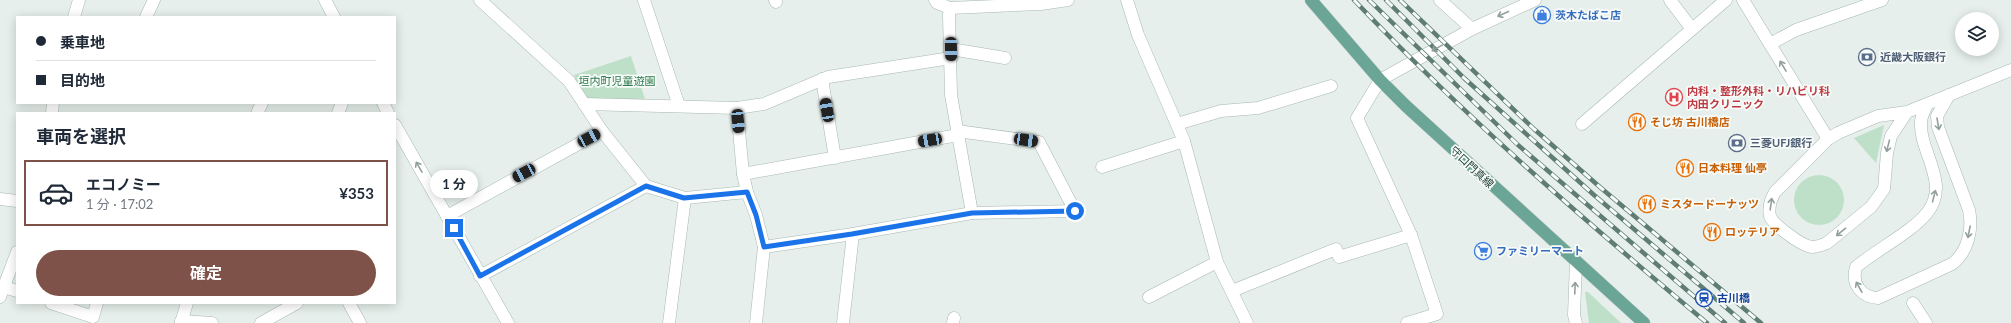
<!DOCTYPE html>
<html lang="ja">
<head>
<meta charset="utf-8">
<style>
  body { margin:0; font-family:Lato,"Noto Sans JP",sans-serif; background:#f6f6f7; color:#1f2937; height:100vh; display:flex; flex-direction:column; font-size:15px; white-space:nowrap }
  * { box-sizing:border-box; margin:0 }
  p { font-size:13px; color:#747a83 }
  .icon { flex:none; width:22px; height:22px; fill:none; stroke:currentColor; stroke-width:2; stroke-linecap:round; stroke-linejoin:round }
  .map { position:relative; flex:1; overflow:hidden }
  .sheet { position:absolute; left:16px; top:112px; width:380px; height:192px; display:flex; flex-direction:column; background:#fff; border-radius:0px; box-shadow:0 2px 10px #0003 }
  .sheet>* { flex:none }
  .guide { position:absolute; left:16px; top:16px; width:380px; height:88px; border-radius:0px; box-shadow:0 2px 10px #0003; display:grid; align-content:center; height:88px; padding:0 20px; background:#fff }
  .fabs { position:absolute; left:1955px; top:12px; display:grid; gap:8px }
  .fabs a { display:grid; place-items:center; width:44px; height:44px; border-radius:50%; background:#fff; box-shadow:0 2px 10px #0003; font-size:20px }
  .end { position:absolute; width:18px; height:18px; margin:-9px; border:5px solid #1a73e8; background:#fff; box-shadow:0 0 0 2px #fff }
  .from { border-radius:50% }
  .bubble { position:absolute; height:28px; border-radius:14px; background:#fff; box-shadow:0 2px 10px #0003; font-size:13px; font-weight:700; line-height:28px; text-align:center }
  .car { position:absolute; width:12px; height:24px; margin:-12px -6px; border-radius:5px; box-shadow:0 0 3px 1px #0007; background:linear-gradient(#222 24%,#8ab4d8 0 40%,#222 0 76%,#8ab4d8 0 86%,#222 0) }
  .guide b { display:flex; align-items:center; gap:14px; height:38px; font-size:15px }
  .guide b+b { border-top:1px solid #e0e1e3 }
  .guide i { width:10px; height:10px; background:#1f2937 }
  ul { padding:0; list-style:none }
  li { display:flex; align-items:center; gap:12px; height:66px; margin:0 8px 6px; padding:0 12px; border:2px solid transparent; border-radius:0px }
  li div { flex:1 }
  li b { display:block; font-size:15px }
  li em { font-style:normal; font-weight:700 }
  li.current { border-color:#7f5249 }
  li>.icon { width:36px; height:36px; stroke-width:1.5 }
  h2 { padding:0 20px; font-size:18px; line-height:48px }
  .button { display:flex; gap:8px; margin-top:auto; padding:8px 20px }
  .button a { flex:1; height:46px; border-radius:24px; background:#7f5249; color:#fff; font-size:16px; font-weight:700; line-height:46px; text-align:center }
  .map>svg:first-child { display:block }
  .green { fill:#bfe0c8 }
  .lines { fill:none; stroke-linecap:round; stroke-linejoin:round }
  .minor-casing { stroke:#a8b8b2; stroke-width:13 }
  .major-casing { stroke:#c2cac8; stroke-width:13 }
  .minor { stroke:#fff; stroke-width:12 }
  .major { stroke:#6aa596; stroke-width:12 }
  .rail-casing { stroke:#5f7d75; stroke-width:4.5 }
  .rail { stroke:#f7fbf9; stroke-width:3; stroke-dasharray:9; stroke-linecap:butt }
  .oneway { stroke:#92a09c }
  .route { stroke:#1a73e8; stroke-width:5 }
  .labels { text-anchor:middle; stroke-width:3.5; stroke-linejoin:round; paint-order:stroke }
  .shop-label { font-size:11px; font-weight:bold; fill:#366cbe; stroke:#f7fbf9; text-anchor:start }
  .service-label { font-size:11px; font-weight:bold; fill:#4e5e75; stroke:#f7fbf9; text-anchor:start }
  .park-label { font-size:11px; fill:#2d7a4b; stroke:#f7fbf9 }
  .health-label { font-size:11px; font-weight:bold; fill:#be3a42; stroke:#f7fbf9; text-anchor:start }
  .food-label { font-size:11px; font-weight:bold; fill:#c56008; stroke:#f7fbf9; text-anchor:start }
  .street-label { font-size:11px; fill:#24423a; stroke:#f7fbf9 }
  .transit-label { font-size:11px; font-weight:bold; fill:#164399; stroke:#f7fbf9; text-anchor:start }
</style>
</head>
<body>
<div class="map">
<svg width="2011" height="323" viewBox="0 0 2011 323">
  <rect width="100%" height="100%" fill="#e6efeb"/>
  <g class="green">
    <polygon points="631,56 646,102 585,99 574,75"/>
    <polygon points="1884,125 1876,163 1854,138"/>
    <circle cx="1819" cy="200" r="25"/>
    <polygon points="1585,292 1588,292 1621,323 1589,323"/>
  </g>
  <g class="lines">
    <g class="minor-casing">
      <g id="minor">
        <polyline points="325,0 334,17"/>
        <polyline points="480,0 569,81 602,131 646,186 685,198 747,192 756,215 764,247 756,323"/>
        <polyline points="644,0 679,106"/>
        <polyline points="775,0 776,2"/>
        <polyline points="935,0 937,3 950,8 1041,4 1068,0"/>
        <polyline points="1127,0 1138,35 1184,141 1217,262 1247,323"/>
        <polyline points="1440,0 1472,29"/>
        <polyline points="1670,0 1692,29"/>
        <polyline points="1743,0 1828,139"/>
        <polyline points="74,17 79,0"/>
        <polyline points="146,17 154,0"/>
        <polyline points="1770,44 1796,30 1882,0"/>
        <polyline points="951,49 1005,58"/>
        <polyline points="822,79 835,158"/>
        <polyline points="383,103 388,113"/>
        <polyline points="584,104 737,108 743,174 747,192"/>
        <path d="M1927 104C1925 110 1921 116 1921 122 1919 152 1951 183 1927 213 1912 232 1876 250 1856 267 1851 284 1861 297 1878 298L1952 264C1968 252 1973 229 1969 210L1938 127 1937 116 1949 95"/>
        <polyline points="737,108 764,104 828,77 951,58"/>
        <polyline points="258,111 262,103"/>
        <path d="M1907 112 1891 136 1887 153 1884 189 1871 207 1827 243C1822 245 1817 247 1812 247 1802 246 1773 225 1770 216 1768 207 1771 199 1775 192L1828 139 1838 133 1878 116 1907 112 2011 70"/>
        <polyline points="52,113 53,103"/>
        <polyline points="338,113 342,103"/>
        <polyline points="1177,124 1221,111 1258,108 1331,86"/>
        <polyline points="1582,124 1726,0"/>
        <polyline points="395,125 508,323"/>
        <polyline points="957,131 1039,142 1075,211 972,213"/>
        <polyline points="1102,167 1184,141"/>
        <polyline points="743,174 958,135"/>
        <polyline points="0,199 17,201"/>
        <polyline points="447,216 602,131"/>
        <polyline points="764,247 853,234 972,213 951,95 949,15 950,8"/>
        <polyline points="1576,261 1574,315 1576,323"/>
        <polyline points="480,276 646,186"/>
        <polyline points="4,287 17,291"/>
        <polyline points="1232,291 1336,249 1339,257 1411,235"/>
        <polyline points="0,297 17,252"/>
        <polyline points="1149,297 1217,262"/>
        <polyline points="51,303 93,317 97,303"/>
        <polyline points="349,303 360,323"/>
        <polyline points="1913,303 1926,323"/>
        <polyline points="181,321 212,323"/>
        <polyline points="181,323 187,303"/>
        <polyline points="261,323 297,303"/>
        <polyline points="669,323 685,198"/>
        <polyline points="843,323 853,234"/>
        <polyline points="953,323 954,318"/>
        <polyline points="1407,323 1437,314 1411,235 1357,118 1380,80 1472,29 1535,0"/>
      </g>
    </g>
    <g class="major-casing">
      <polyline id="major" points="1311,0 1380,80 1406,106 1644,323"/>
    </g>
    <use href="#minor" class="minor"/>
    <use href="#major" class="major"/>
    <g class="rail-casing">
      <g id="rail">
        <path d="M1354 0C1464 116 1585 221 1707 323"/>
        <polyline points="1369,0 1518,145 1725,323"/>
        <polyline points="1386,0 1464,78 1594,195 1744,323"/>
        <polyline points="1400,0 1534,129 1601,188 1761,323"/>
      </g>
    </g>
    <use href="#rail" class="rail"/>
  </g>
  <defs><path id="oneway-shaft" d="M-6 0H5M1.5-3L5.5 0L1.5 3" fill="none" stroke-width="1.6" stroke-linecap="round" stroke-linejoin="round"/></defs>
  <g class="oneway">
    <use href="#oneway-shaft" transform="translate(1503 14) rotate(156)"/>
    <use href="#oneway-shaft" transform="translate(1437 48) rotate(151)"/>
    <use href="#oneway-shaft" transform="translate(1783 66) rotate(-121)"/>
    <use href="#oneway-shaft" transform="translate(1938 124) rotate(80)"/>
    <use href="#oneway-shaft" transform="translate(1888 146) rotate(104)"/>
    <use href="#oneway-shaft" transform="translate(419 167) rotate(-120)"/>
    <use href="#oneway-shaft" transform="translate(1934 196) rotate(-76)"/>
    <use href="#oneway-shaft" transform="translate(1771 204) rotate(-82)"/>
    <use href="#oneway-shaft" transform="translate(1841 232) rotate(141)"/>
    <use href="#oneway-shaft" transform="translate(1969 232) rotate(101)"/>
    <use href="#oneway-shaft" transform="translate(1859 287) rotate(-119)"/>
    <use href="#oneway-shaft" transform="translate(1575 288) rotate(-88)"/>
  </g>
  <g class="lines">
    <polyline class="route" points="454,228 480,276 646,186 684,198 747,192 756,215 764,247 852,234 972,213 1075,211"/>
  </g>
  <defs>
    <g id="shop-ring" transform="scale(0.9)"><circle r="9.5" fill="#f7fbf9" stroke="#3f7fe0" stroke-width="1.5"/><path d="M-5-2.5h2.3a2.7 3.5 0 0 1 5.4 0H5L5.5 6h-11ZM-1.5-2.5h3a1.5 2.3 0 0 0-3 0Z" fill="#3f7fe0"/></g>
    <g id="bank-ring" transform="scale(0.9)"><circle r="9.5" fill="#f7fbf9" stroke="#5c6f8a" stroke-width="1.5"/><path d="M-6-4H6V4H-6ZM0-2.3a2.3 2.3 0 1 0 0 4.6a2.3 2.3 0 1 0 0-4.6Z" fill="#5c6f8a"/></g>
    <g id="hospital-ring" transform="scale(0.9)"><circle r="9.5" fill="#f7fbf9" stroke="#e0444e" stroke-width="1.5"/><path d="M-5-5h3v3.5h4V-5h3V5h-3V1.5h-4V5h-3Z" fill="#e0444e"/></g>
    <g id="restaurant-ring" transform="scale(0.9)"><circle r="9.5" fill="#f7fbf9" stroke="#e8710a" stroke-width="1.5"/><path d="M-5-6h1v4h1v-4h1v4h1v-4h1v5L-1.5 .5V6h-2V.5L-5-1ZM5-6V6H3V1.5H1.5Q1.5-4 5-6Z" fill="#e8710a"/></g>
    <g id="supermarket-ring" transform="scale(0.9)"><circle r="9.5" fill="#f7fbf9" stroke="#3f7fe0" stroke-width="1.5"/><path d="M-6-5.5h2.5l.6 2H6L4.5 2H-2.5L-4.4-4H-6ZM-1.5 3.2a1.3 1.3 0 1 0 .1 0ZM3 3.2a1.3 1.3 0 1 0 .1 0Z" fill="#3f7fe0"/></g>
    <g id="station-ring" transform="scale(0.9)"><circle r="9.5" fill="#f7fbf9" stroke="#1a4fb4" stroke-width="1.5"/><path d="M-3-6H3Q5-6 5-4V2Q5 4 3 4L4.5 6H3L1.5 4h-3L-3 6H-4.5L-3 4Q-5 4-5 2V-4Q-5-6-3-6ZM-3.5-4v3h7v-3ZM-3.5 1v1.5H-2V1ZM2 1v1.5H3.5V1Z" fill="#1a4fb4"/></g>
  </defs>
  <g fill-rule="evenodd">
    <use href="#shop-ring" x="1542" y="15"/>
    <use href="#bank-ring" x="1867" y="57"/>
    <use href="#hospital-ring" x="1674" y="97"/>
    <use href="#restaurant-ring" x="1637" y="122"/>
    <use href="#bank-ring" x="1737" y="143"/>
    <use href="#restaurant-ring" x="1685" y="168"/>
    <use href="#restaurant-ring" x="1647" y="204"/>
    <use href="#restaurant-ring" x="1712" y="232"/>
    <use href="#supermarket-ring" x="1483" y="251"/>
    <use href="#station-ring" x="1704" y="298"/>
  </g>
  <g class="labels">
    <g class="shop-label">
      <text x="1555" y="19">茨木たばこ店</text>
      <text x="1496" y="255">ファミリーマート</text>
    </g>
    <g class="service-label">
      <text x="1880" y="61">近畿大阪銀行</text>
      <text x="1750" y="147">三菱UFJ銀行</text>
    </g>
    <g class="park-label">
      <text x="617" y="85">垣内町児童遊園</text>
    </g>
    <g class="health-label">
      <text x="1687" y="95">内科・整形外科・リハビリ科<tspan x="1687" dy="13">内田クリニック</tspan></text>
    </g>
    <g class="food-label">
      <text x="1650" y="126">そじ坊 古川橋店</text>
      <text x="1698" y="172">日本料理 仙亭</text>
      <text x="1660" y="208">ミスタードーナッツ</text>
      <text x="1725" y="236">ロッテリア</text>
    </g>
    <g class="street-label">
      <text transform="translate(1472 167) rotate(43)" y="4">守口門真線</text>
    </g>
    <g class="transit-label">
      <text x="1717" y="302">古川橋</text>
    </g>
  </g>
</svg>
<div class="fabs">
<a><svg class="icon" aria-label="layers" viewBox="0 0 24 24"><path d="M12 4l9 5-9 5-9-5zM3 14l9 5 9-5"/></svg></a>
</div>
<i class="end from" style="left:1075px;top:211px"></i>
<i class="end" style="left:454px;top:228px"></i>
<div class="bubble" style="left:430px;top:170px;width:48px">1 分</div>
<i class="car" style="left:951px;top:49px;rotate:179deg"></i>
<i class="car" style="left:827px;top:110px;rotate:350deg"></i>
<i class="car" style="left:738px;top:121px;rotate:175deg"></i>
<i class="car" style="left:589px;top:138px;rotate:62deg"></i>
<i class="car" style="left:930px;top:140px;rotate:260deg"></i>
<i class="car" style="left:1026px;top:140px;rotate:98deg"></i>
<i class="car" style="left:524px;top:173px;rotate:242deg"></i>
<div class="guide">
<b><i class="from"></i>乗車地</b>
<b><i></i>目的地</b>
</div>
<section class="sheet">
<h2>車両を選択</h2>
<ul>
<li class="current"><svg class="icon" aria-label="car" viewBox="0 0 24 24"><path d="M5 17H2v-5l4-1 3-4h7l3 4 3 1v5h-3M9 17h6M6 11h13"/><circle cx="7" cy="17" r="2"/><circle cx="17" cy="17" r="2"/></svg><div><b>エコノミー</b><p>1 分 · 17:02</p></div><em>¥353</em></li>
</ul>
<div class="button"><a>確定</a></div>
</section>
</div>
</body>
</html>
